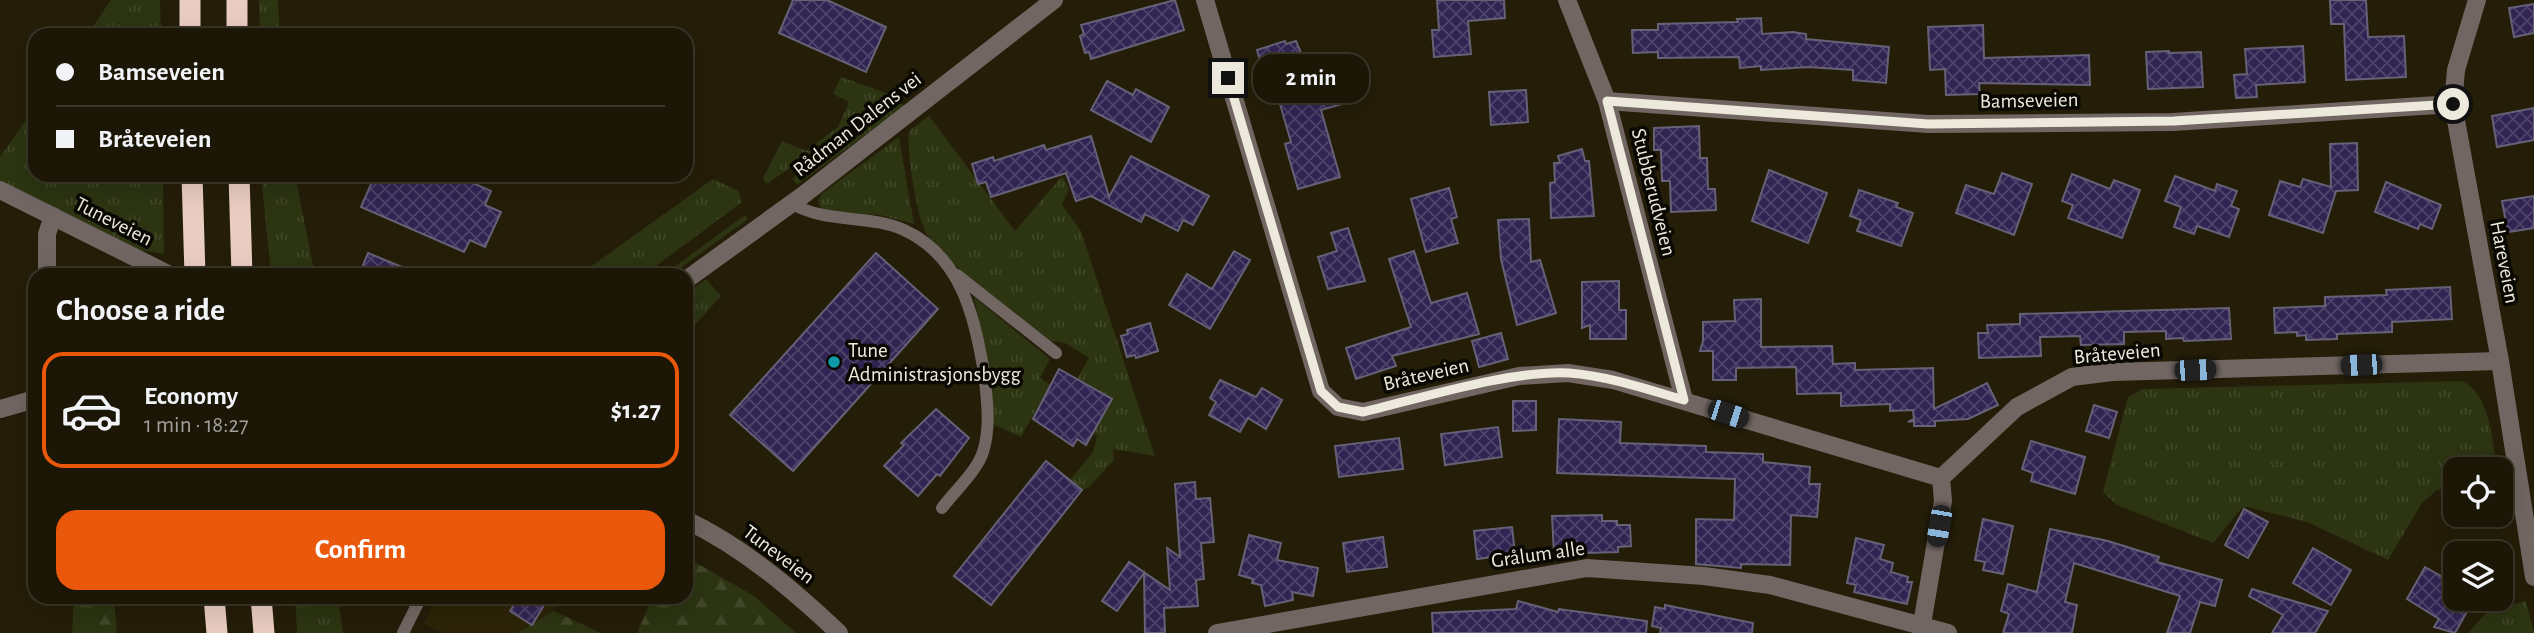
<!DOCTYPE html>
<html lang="en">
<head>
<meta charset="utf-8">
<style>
  body { margin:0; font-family:"Alegreya Sans",sans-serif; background:#241f10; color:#f1f3f6; height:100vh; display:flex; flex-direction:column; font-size:26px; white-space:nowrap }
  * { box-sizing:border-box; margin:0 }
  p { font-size:23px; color:#a09f9b }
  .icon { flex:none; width:38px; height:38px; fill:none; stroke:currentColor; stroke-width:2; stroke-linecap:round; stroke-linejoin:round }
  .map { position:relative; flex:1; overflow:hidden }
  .details { position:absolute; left:28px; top:268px; width:665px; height:336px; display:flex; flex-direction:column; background:#1b1606; border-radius:21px; box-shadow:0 7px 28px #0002,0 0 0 2px #393528 }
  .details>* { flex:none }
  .banner { position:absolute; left:28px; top:28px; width:665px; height:154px; border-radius:21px; box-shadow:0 7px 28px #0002,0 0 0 2px #393528; display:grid; align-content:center; height:154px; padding:0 28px; background:#1b1606 }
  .controls { position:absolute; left:2443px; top:457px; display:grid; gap:14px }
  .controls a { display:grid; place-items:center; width:70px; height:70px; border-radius:14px; background:#1b1606; box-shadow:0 7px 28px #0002,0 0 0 2px #393528; font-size:35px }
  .end { position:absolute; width:32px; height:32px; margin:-16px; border:9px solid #ede9dc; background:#111; box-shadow:0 0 0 4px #111 }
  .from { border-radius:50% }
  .bubble { position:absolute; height:49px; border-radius:21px; background:#1b1606; box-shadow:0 7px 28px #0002,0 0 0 2px #393528; font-size:23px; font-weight:700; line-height:49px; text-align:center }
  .car { position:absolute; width:21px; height:42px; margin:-21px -10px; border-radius:9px; box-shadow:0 0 5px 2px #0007; background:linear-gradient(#222 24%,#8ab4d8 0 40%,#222 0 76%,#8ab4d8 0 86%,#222 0) }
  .banner b { display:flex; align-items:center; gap:24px; height:66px; font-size:26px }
  .banner b+b { border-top:2px solid #393528 }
  .banner i { width:18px; height:18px; background:#f1f3f6 }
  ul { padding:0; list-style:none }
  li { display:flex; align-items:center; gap:21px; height:116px; margin:0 14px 10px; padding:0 14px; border:4px solid transparent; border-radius:21px }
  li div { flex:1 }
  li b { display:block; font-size:26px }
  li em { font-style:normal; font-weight:700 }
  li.current { border-color:#ea580c }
  li>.icon { width:63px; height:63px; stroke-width:1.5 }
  h2 { padding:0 28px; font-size:32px; line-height:84px }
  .action { display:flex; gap:14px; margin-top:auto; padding:14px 28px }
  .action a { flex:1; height:80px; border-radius:21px; background:#ea580c; color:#fff; font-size:28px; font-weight:700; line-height:80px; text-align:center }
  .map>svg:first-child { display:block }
  .built { fill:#2d2407 }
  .grass { fill:url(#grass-tufts) }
  .forest { fill:url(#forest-firs) }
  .building { fill:url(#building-cross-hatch); stroke:#656177; stroke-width:2 }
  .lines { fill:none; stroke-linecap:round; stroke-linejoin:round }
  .lane { stroke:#716662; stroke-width:12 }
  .street { stroke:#716662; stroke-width:18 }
  .highway { stroke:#e9ccc2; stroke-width:21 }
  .route { stroke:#ede9dc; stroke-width:9 }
  .culture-dot { fill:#0f9aa8; stroke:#0a0802; stroke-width:2.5 }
  .labels { text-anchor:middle; stroke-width:7; stroke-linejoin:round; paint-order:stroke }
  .street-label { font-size:21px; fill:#ede9dc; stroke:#0a0802 }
  .poi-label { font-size:21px; fill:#ede9dc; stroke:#0a0802; text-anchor:start }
</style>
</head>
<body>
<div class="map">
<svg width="2534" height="633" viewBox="0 0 2534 633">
  <defs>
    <pattern id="grass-tufts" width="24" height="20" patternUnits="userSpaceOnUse" patternTransform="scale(1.75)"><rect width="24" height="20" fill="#2c3412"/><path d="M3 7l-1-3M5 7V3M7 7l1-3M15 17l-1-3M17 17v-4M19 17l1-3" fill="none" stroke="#414829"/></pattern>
    <pattern id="forest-firs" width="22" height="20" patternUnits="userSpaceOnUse" patternTransform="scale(1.75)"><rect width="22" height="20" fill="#2c3412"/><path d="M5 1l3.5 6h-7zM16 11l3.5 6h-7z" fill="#414829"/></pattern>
    <pattern id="building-cross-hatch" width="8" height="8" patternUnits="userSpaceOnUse" patternTransform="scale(1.75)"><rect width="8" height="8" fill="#312453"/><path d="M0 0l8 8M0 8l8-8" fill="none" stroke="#4f446b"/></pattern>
  </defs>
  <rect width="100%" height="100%" fill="#241d08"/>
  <polygon class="built" points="437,597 561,597 554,611 517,633 443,633 424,624"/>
  <g class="grass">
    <polygon points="111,0 160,0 161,35 87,35"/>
    <polygon points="259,0 278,0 280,35 260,35"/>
    <polygon points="841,77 892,95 767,184 763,178 782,141 806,151 838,127 849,102 833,94"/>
    <polygon points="896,103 906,105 797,185 792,179"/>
    <polygon points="35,107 35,175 163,175 164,254 114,246 0,190 0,157"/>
    <path d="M929 116 1015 231 1062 176 1069 189 1062 205 1081 231 1155 456 1113 449 1114 460 1089 487 1082 490 1070 480 1093 452 1097 436 1093 433 1112 399 1077 379 1089 358 1065 343 1051 341C1010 309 960 277 928 236 917 222 906 150 909 131Z"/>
    <polygon points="899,137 914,224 880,215 823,212 818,202 821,194"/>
    <polygon points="261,175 295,175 315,275 271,275"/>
    <polygon points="713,179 738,191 742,202 644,275 579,275"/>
    <polygon points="745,215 748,219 671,275 663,275"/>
    <polygon points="706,279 721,296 686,335 686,294"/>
    <polygon points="974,297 1050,359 1040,378 1050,385 1021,437 992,424 991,381"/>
    <path d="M2461 381C2491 392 2491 441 2498 469H2455V488L2437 490 2422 503 2388 560 2307 522 2247 507 2241 509 2213 543 2117 505 2103 492 2128 397 2142 389Z"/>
    <polygon points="295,597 338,597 343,633 297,633"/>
    <polygon points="2526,601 2534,633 2468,633 2488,611"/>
  </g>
  <g class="forest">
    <polygon points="686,557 754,596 796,633 637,633 653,597 686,597"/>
    <polygon points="74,597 114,597 117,633 72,633"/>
    <polygon points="554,611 601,633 517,633"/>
  </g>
  <g class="building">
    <polygon points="793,0 827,0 886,27 866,72 779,33"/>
    <polygon points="1175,0 1184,30 1091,59 1089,52 1085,53 1080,36 1084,34 1081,25"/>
    <polygon points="1437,0 1504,0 1505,18 1468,21 1471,54 1434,57 1432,30 1439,30"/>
    <polygon points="2330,0 2366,0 2368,37 2404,36 2406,77 2346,80 2344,24 2331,24"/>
    <polygon points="2534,4 2534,33 2514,37 2509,8"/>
    <polygon points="1761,18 1762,34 1793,32 1806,34 1806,39 1889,47 1886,83 1853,80 1853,70 1808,67 1761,70 1761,66 1740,68 1739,57 1658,58 1658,52 1633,53 1632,30 1658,30 1658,24 1738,22 1737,19"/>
    <polygon points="1983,25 1984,58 2089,55 2090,85 1979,83 1980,94 1946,95 1945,69 1930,70 1928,27"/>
    <polygon points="1285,41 1286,44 1296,41 1306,65 1333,57 1336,66 1345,63 1356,100 1321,110 1340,177 1298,189 1285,144 1291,142 1273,80 1266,82 1257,50"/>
    <polygon points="2303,46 2305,82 2256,85 2257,97 2236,98 2234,75 2247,74 2245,49"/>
    <polygon points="2169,51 2169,53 2201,52 2203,87 2148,89 2146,52"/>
    <polygon points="1107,81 1133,95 1136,89 1169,107 1151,142 1091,110"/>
    <polygon points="1526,90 1528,122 1491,125 1489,92"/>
    <polygon points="2534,108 2534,140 2497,147 2492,116"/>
    <polygon points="1699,126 1700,158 1707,158 1708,189 1715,189 1716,210 1671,212 1670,181 1662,181 1661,150 1654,150 1654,128"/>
    <polygon points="1091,136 1109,197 1131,156 1209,196 1193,225 1183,220 1178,231 1145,214 1141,222 1091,196 1076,201 1066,173 991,197 986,182 978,184 972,164 993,157 994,161 1044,145 1046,150"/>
    <polygon points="2357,143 2358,190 2336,191 2323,233 2269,215 2280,181 2300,187 2303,179 2331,187 2330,144"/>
    <polygon points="1582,149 1585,161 1589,161 1594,216 1551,218 1550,183 1555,182 1554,163 1560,163 1558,156"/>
    <polygon points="1769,170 1827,193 1808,243 1752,221"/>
    <polygon points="2002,173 2032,184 2014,235 1956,213 1966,185 1994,194"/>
    <polygon points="2072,174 2110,189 2114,180 2140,190 2122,238 2068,218 2073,205 2062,201"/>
    <polygon points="375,175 455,175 491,191 485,205 501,212 485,247 470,240 464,252 361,207"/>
    <polygon points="2175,176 2215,191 2217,184 2237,191 2231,206 2239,209 2229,237 2197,226 2194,234 2174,227 2181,207 2165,201"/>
    <polygon points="2386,182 2441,205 2432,229 2420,224 2418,229 2375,212"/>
    <polygon points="1449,188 1457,217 1451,219 1458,243 1426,252 1411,199"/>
    <polygon points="1859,190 1898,203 1896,207 1913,213 1901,246 1857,231 1861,220 1850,216"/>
    <polygon points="2534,196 2534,228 2508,232 2502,201"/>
    <polygon points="1529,219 1531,262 1540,260 1556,313 1517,325 1501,259 1498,220"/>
    <polygon points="1348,228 1365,281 1328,289 1318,257 1337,251 1331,233"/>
    <polygon points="1234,251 1250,260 1210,329 1169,305 1187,274 1212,289"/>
    <polygon points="1414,251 1431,303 1467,293 1479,334 1392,356 1396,366 1356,379 1346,348 1411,327 1389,259"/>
    <polygon points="368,253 419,274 419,275 359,275"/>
    <polygon points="876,253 938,309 793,471 730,415"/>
    <polygon points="1619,281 1619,310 1626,310 1626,339 1590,339 1590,325 1582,328 1582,282"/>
    <polygon points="2450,287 2452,319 2392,322 2392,332 2337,334 2337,339 2306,340 2306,335 2297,336 2297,332 2275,333 2274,308 2325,306 2325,297 2387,295 2386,290"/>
    <polygon points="1761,299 1761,347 1832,346 1833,364 1855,363 1855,370 1933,368 1934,409 1987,383 1998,405 1968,419 1935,421 1935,426 1914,426 1914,421 1908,422 1914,419 1913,410 1890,411 1890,404 1841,406 1841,393 1797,394 1796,367 1736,368 1736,380 1713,380 1713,351 1700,351 1703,341 1703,322 1735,321 1734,300"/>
    <polygon points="2229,308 2231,339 2184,341 2183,338 2166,339 2166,331 2124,332 2124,344 2081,345 2080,336 2040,337 2041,356 1979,358 1978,333 1988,333 1987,325 2020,324 2020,314"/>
    <polygon points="1150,323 1158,351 1136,358 1135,355 1127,357 1121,336 1128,334 1127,330"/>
    <polygon points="1501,333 1508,359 1479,367 1472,341"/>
    <polygon points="1059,369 1112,399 1086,445 1077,439 1073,446 1033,419"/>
    <polygon points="1220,380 1256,397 1262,388 1282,400 1266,429 1248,418 1240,432 1209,415 1216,402 1210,398"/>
    <polygon points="1513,401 1536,401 1536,430 1513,431"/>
    <polygon points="2094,405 2117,412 2109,438 2086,431"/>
    <polygon points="936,409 969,438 940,476 937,474 918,496 884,466 904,445 901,443"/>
    <polygon points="1559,419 1621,422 1620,443 1706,446 1706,452 1763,454 1763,462 1810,467 1809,484 1820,484 1817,517 1791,515 1790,565 1741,564 1741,568 1696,564 1696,519 1734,520 1735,479 1557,473"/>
    <polygon points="1498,427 1502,457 1445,465 1441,434"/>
    <polygon points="1399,438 1403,469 1339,477 1335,446"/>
    <polygon points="2031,441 2085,457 2075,494 2031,481 2033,473 2022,469"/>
    <polygon points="1046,461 1082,490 991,605 954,576"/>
    <polygon points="1195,482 1196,499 1210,498 1214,542 1201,543 1204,579 1196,580 1198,606 1164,608 1165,633 1145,633 1144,573 1117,611 1102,601 1129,562 1170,590 1167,548 1180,557 1175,484"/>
    <polygon points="2244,509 2268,522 2248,558 2225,545"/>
    <polygon points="1602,515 1602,521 1617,521 1617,525 1630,525 1631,546 1618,547 1618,552 1554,554 1552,516"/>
    <polygon points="1983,519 2013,526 2003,574 1983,570 1985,562 1975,560"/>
    <polygon points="1512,527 1515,554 1477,559 1474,531"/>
    <polygon points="2050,529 2108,541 2159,557 2157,562 2222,580 2215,606 2200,602 2190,633 2167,633 2180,596 2074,563 2065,602 2077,605 2072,633 2003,633 2009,614 2001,611 2008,584 2037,592"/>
    <polygon points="1249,535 1281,543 1277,560 1318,568 1313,596 1292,592 1293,600 1265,606 1261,585 1252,583 1253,579 1239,575"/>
    <polygon points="1383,537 1387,567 1347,572 1343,543"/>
    <polygon points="1856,538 1884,545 1880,559 1893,563 1891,572 1908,577 1907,582 1912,582 1907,604 1854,592 1856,585 1847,583"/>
    <polygon points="2313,548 2351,570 2331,605 2293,583"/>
    <polygon points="2425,567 2455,584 2455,600 2469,608 2455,633 2434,627 2439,619 2407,599"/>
    <polygon points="2252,589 2328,611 2315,633 2272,633 2283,615 2249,596"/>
    <polygon points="519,597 549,597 532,625 510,611"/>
    <polygon points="1518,601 1558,612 1559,609 1647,621 1646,633 1433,633 1432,613 1516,609"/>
    <polygon points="1665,605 1753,623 1752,633 1660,633 1661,628 1652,626 1655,607 1665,609"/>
  </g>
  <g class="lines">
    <g class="lane">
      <path d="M791 203C825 224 869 214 904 230 961 256 975 317 984 373 987 399 991 426 983 452 977 471 954 492 942 508"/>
      <polyline points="957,275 1056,353"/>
      <polyline points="403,633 421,597"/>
    </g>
    <g class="street">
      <polyline points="1205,0 1321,391 1338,407 1363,412 1519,376 1568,373 1613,380 1941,478 1943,501 1922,624"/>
      <polyline points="1567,0 1607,101 1684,400"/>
      <polyline points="2477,0 2456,70 2453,104 2500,361 2534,577"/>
      <polyline points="1607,101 1928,124 2173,122 2453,104"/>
      <polyline points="0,190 170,275"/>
      <polyline points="47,275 47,234 53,216"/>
      <polyline points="686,280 802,196 1054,0"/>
      <polyline points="0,409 35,399"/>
      <polyline points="1941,478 2017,407 2072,377 2112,372 2500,361"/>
      <path d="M686 520C743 547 793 590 839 633"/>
      <polyline points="1217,633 1587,568 1704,576 1770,585 1948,633"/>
    </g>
    <g class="highway">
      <polyline points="190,0 190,35"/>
      <polyline points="237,0 237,35"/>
      <polyline points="192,175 195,275"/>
      <polyline points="239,175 242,275"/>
      <polyline points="214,597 217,633"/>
      <polyline points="261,597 264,633"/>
    </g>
  </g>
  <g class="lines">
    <path class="route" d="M1228 78 1321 391 1338 407 1363 412C1422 398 1510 370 1569 373 1608 376 1646 389 1684 400L1607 101 1928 124 2174 121 2453 104"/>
  </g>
  <circle class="culture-dot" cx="834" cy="362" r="7"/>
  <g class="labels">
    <g class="street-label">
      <text transform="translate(2029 100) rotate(-1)" y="7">Bamseveien</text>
      <text transform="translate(857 124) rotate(-38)" y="7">Rådman Dalens vei</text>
      <text transform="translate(1654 192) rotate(76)" y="7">Stubberudveien</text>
      <text transform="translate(114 221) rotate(27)" y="7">Tuneveien</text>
      <text transform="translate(2505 262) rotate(79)" y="7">Hareveien</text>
      <text transform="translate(2117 353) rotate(-5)" y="7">Bråteveien</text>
      <text transform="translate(1426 374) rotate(-13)" y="7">Bråteveien</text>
      <text transform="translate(779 554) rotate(37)" y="7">Tuneveien</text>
      <text transform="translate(1538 554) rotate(-8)" y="7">Grålum alle</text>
    </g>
    <g class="poi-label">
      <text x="848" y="357">Tune<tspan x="848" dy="24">Administrasjonsbygg</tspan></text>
    </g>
  </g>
</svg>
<div class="controls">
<a><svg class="icon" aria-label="locate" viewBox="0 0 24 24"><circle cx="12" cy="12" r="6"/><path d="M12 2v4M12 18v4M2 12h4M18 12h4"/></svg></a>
<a><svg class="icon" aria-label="layers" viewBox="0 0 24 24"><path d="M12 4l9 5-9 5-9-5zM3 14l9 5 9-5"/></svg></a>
</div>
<i class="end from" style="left:2453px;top:104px"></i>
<i class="end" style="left:1228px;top:78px"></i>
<div class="bubble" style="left:1253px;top:54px;width:116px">2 min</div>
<i class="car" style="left:2361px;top:365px;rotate:268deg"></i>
<i class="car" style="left:2195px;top:370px;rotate:88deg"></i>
<i class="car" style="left:1728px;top:414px;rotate:108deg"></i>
<i class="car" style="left:1939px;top:526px;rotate:190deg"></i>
<div class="banner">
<b><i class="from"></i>Bamseveien</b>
<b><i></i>Bråteveien</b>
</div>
<section class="details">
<h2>Choose a ride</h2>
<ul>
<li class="current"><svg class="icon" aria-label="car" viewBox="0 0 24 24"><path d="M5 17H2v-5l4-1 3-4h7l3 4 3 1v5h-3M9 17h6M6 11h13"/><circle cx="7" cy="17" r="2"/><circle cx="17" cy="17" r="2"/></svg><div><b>Economy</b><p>1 min · 18:27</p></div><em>$1.27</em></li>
</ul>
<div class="action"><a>Confirm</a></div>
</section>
</div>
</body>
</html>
